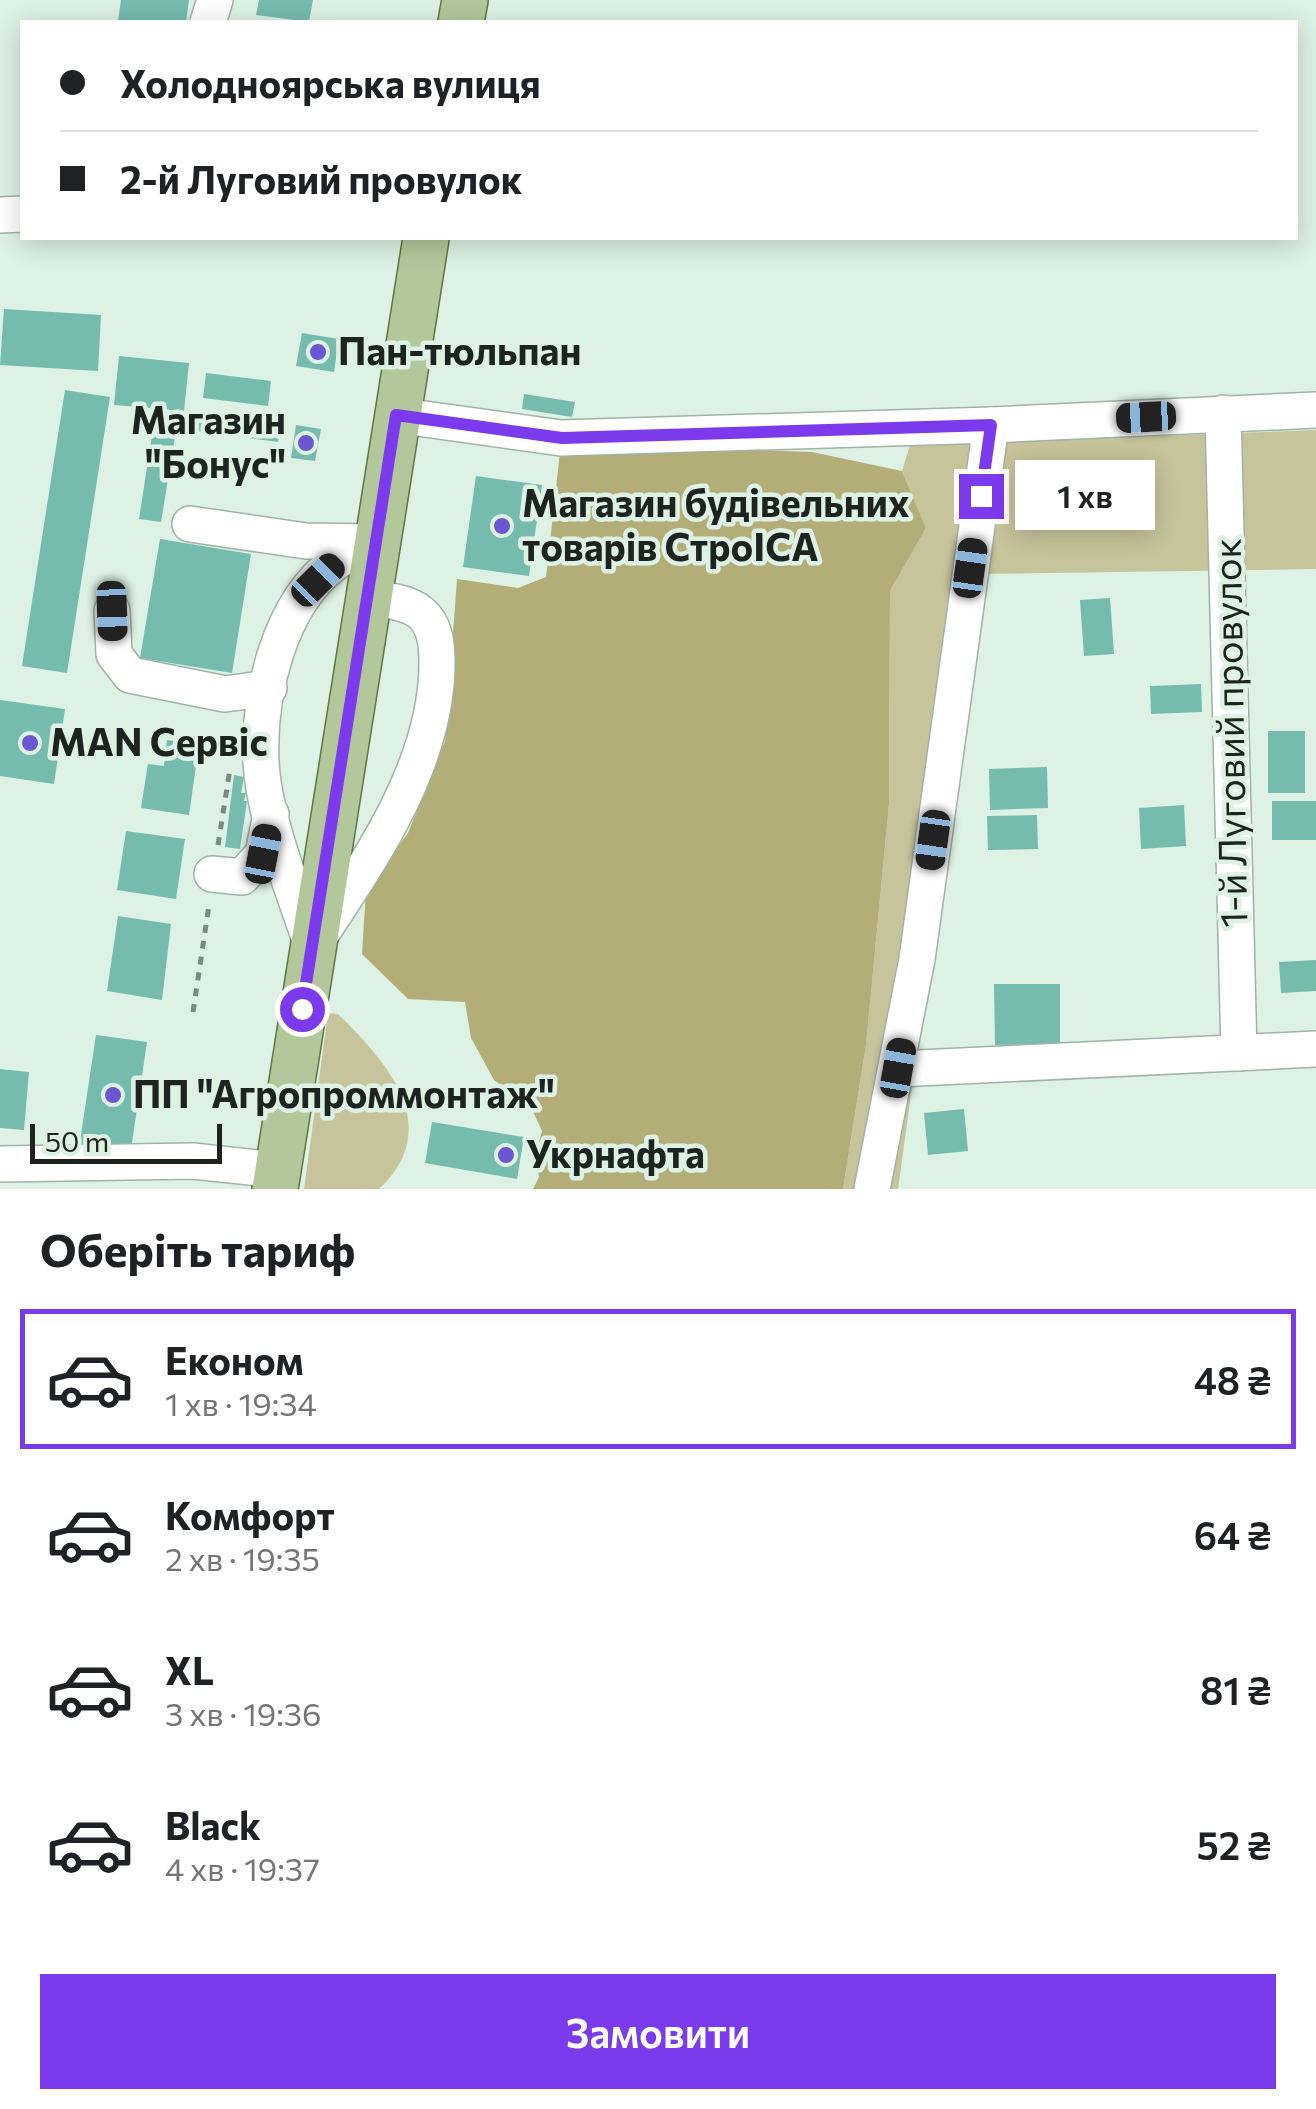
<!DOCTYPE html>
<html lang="uk">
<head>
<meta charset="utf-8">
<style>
  body { margin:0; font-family:Commissioner,sans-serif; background:#f6f6f6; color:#202124; height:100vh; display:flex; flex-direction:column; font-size:38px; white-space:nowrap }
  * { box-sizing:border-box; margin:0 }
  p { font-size:32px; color:#757577 }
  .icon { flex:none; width:55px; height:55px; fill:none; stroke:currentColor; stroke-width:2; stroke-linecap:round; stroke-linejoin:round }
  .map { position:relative; height:1189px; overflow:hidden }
  .sheet { display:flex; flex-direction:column; background:#fff; flex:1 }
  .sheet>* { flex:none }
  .banner { position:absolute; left:20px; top:20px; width:1278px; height:220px; border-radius:0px; box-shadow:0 5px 25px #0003; display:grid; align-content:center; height:220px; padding:0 40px; background:#fff }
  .scale { position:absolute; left:30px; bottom:25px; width:192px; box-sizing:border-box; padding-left:10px; border:5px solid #1d241f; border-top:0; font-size:28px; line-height:35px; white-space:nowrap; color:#1d241f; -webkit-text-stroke:8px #ddf2e4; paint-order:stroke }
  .end { position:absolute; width:45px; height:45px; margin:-22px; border:12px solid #7c3aed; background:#fff; box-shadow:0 0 0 5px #fff }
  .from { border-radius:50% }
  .bubble { position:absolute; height:70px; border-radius:0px; background:#fff; box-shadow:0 5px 25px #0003; font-size:32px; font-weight:600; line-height:70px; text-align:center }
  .car { position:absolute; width:30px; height:60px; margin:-30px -15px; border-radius:12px; box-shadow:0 0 8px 2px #0007; background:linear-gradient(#222 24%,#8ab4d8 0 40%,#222 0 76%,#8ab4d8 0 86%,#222 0) }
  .banner b { display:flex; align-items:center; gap:35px; height:95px; font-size:38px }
  .banner b+b { border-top:2px solid #e0e0e0 }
  .banner i { width:25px; height:25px; background:#202124 }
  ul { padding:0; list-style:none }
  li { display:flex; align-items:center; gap:30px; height:140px; margin:0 20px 15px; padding:0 20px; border:5px solid transparent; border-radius:0px }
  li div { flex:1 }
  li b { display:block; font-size:38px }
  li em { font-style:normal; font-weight:600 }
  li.active { border-color:#7c3aed }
  li>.icon { width:90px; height:90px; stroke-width:1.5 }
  h2 { padding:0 40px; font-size:45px; line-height:120px }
  .button { display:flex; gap:20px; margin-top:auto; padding:20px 40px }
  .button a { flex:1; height:115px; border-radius:0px; background:#7c3aed; color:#fff; font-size:40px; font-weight:600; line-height:115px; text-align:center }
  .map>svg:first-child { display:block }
  .green { fill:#c7c49b }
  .forest { fill:#b3ae77 }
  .building { fill:#75bcaf }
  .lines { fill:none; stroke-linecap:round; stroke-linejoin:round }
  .minor-casing { stroke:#9fb3a6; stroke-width:38 }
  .major-casing { stroke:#5c7743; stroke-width:48 }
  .path { stroke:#7b8980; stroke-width:5; stroke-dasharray:8 8; stroke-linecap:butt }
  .minor { stroke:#fff; stroke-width:35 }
  .major { stroke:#b2c89a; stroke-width:45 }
  .route { stroke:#7c3aed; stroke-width:12 }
  .poi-dot { fill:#6958d2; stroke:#ddf2e4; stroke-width:4 }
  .labels { text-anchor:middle; stroke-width:9; stroke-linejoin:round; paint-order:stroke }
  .poi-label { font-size:38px; font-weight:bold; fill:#1d241f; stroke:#ddf2e4; text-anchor:start }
  .street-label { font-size:38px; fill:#1d241f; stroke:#ddf2e4 }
</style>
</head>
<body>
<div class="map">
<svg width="1316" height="1189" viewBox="0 0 1316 1189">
  <rect width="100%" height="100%" fill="#ddf2e4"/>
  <g class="green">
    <polygon points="1316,430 1316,569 983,574 898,1189 843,1189 866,1045 889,804 890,591 926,528 902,471 910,445"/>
    <path d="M328 1013 338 1014C387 1062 445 1127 379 1189H304Z"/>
  </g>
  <polygon class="forest" points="670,447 812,452 902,471 926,528 890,591 889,804 866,1045 843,1189 533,1189 539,1177 536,1153 542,1131 532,1109 494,1080 471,1038 465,1002 408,999 362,954 366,890 408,833 445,741 457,579 518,588 546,577 560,452"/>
  <g class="building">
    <polygon points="121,0 189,0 186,22 118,21"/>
    <polygon points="259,0 313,0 309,22 256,15"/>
    <polygon points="4,309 101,315 98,371 0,365"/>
    <polygon points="302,333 339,339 334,372 296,366"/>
    <polygon points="119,356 189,363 184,411 114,405"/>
    <polygon points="206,373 271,381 268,406 203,398"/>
    <polygon points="65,390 110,397 67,673 22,666"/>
    <polygon points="524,394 575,402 572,417 522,409"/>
    <polygon points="190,411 281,422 278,442 187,430"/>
    <polygon points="154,422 177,425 161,522 139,519"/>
    <polygon points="296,425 321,429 315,461 291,458"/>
    <polygon points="476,476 542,485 529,576 463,567"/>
    <polygon points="160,539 251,554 232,673 140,658"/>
    <polygon points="1110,598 1114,654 1084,656 1080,600"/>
    <polygon points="1201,684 1202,712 1151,714 1150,686"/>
    <polygon points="0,700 65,709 54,784 0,776"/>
    <rect x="1268" y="731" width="37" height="62"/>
    <polygon points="167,740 199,745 189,815 141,808 148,764 164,766"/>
    <polygon points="1047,767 1048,808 990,810 989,769"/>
    <polygon points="234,775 244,777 241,793 246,793 244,801 247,801 240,849 225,847"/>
    <rect x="1272" y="801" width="44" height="39"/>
    <polygon points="1184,805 1186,846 1141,849 1139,808"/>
    <polygon points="1037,815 1038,849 988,850 987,816"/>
    <polygon points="126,831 185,839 176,899 117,890"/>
    <polygon points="118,916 171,924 162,1000 107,991"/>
    <polygon points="1316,960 1316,991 1281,993 1279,962"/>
    <polygon points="994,984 1060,984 1060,1044 995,1045"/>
    <polygon points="96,1035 147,1042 130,1156 79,1148"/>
    <polygon points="0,1069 29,1072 24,1130 0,1128"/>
    <polygon points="964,1109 968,1151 928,1155 924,1113"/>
    <polygon points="432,1122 524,1137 517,1179 425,1163"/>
  </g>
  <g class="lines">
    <g class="minor-casing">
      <g id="minor">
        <polyline points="208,22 215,0"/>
        <polyline points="0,215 22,214"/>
        <polyline points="1223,413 1239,1053"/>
        <polyline points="396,415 561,438 991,425 1316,410"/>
        <polyline points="190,524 306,541 372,542"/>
        <polyline points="112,611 114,654 130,675 225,694 269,688"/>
        <polyline points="212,874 242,877 263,854 271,814"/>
        <path d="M319 937C372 857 437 763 437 663 437 646 436 626 421 613 408 602 386 600 369 598"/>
        <path d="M312 946C294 891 264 819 261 762 258 695 279 603 336 562 348 553 365 548 378 542"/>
        <polyline points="898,1069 1316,1049"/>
        <polyline points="0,1164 193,1161 277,1170"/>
        <polyline points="872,1189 917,959 991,425"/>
      </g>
    </g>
    <g class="major-casing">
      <g id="major">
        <polyline points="461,22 465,0"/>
        <polyline points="275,1189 426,238"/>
      </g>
    </g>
    <g class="path">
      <polyline points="218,845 230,769"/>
      <polyline points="193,1012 209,905"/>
    </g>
    <use href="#minor" class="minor"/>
    <use href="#major" class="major"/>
  </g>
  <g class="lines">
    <polyline class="route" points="302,1009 396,415 562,438 991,425 981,496"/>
  </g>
  <g class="poi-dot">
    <circle cx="318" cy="352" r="10"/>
    <circle cx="306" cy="443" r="10"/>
    <circle cx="502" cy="526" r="10"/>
    <circle cx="30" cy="743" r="10"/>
    <circle cx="113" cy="1095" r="10"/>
    <circle cx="506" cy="1155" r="10"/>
  </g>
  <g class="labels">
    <g class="poi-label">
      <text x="338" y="365">Пан-тюльпан</text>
      <text x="286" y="434" text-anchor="end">Магазин<tspan x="286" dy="44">"Бонус"</tspan></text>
      <text x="522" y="517">Магазин будівельних<tspan x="522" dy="44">товарів СтроІСА</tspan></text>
      <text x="50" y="756">MAN Сервіс</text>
      <text x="133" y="1108">ПП "Агропроммонтаж"</text>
      <text x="526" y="1168">Укрнафта</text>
    </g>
    <g class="street-label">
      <text transform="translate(1231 733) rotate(-91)" y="13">1-й Луговий провулок</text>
    </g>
  </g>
</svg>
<div class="scale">50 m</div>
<i class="end from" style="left:302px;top:1009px"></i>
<i class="end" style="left:981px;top:496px"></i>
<div class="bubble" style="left:1015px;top:460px;width:140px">1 хв</div>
<i class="car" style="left:1146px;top:417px;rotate:267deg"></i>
<i class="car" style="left:970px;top:568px;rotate:8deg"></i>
<i class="car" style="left:318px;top:580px;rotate:45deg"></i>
<i class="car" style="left:112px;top:611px;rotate:178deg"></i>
<i class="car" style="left:933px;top:840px;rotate:188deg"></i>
<i class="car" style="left:263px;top:854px;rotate:11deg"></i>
<i class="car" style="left:898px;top:1068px;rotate:10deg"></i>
<div class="banner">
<b><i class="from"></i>Холодноярська вулиця</b>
<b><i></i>2-й Луговий провулок</b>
</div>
</div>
<section class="sheet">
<h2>Оберіть тариф</h2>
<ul>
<li class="active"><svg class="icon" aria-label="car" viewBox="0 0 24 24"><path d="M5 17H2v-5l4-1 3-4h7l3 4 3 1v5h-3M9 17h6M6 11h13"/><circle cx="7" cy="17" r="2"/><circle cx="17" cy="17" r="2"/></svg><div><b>Економ</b><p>1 хв · 19:34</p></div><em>48 ₴</em></li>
<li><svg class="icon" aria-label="car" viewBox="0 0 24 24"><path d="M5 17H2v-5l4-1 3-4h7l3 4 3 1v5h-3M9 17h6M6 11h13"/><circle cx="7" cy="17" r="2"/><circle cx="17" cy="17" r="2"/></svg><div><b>Комфорт</b><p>2 хв · 19:35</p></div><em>64 ₴</em></li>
<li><svg class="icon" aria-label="car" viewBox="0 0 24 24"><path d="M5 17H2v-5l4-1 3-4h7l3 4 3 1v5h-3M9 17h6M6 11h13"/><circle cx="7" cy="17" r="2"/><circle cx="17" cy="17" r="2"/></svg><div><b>XL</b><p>3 хв · 19:36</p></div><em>81 ₴</em></li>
<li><svg class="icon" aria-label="car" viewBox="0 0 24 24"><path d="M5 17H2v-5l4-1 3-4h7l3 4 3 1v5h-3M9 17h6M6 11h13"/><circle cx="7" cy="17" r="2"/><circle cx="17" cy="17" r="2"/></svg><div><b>Black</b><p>4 хв · 19:37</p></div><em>52 ₴</em></li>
</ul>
<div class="button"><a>Замовити</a></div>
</section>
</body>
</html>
